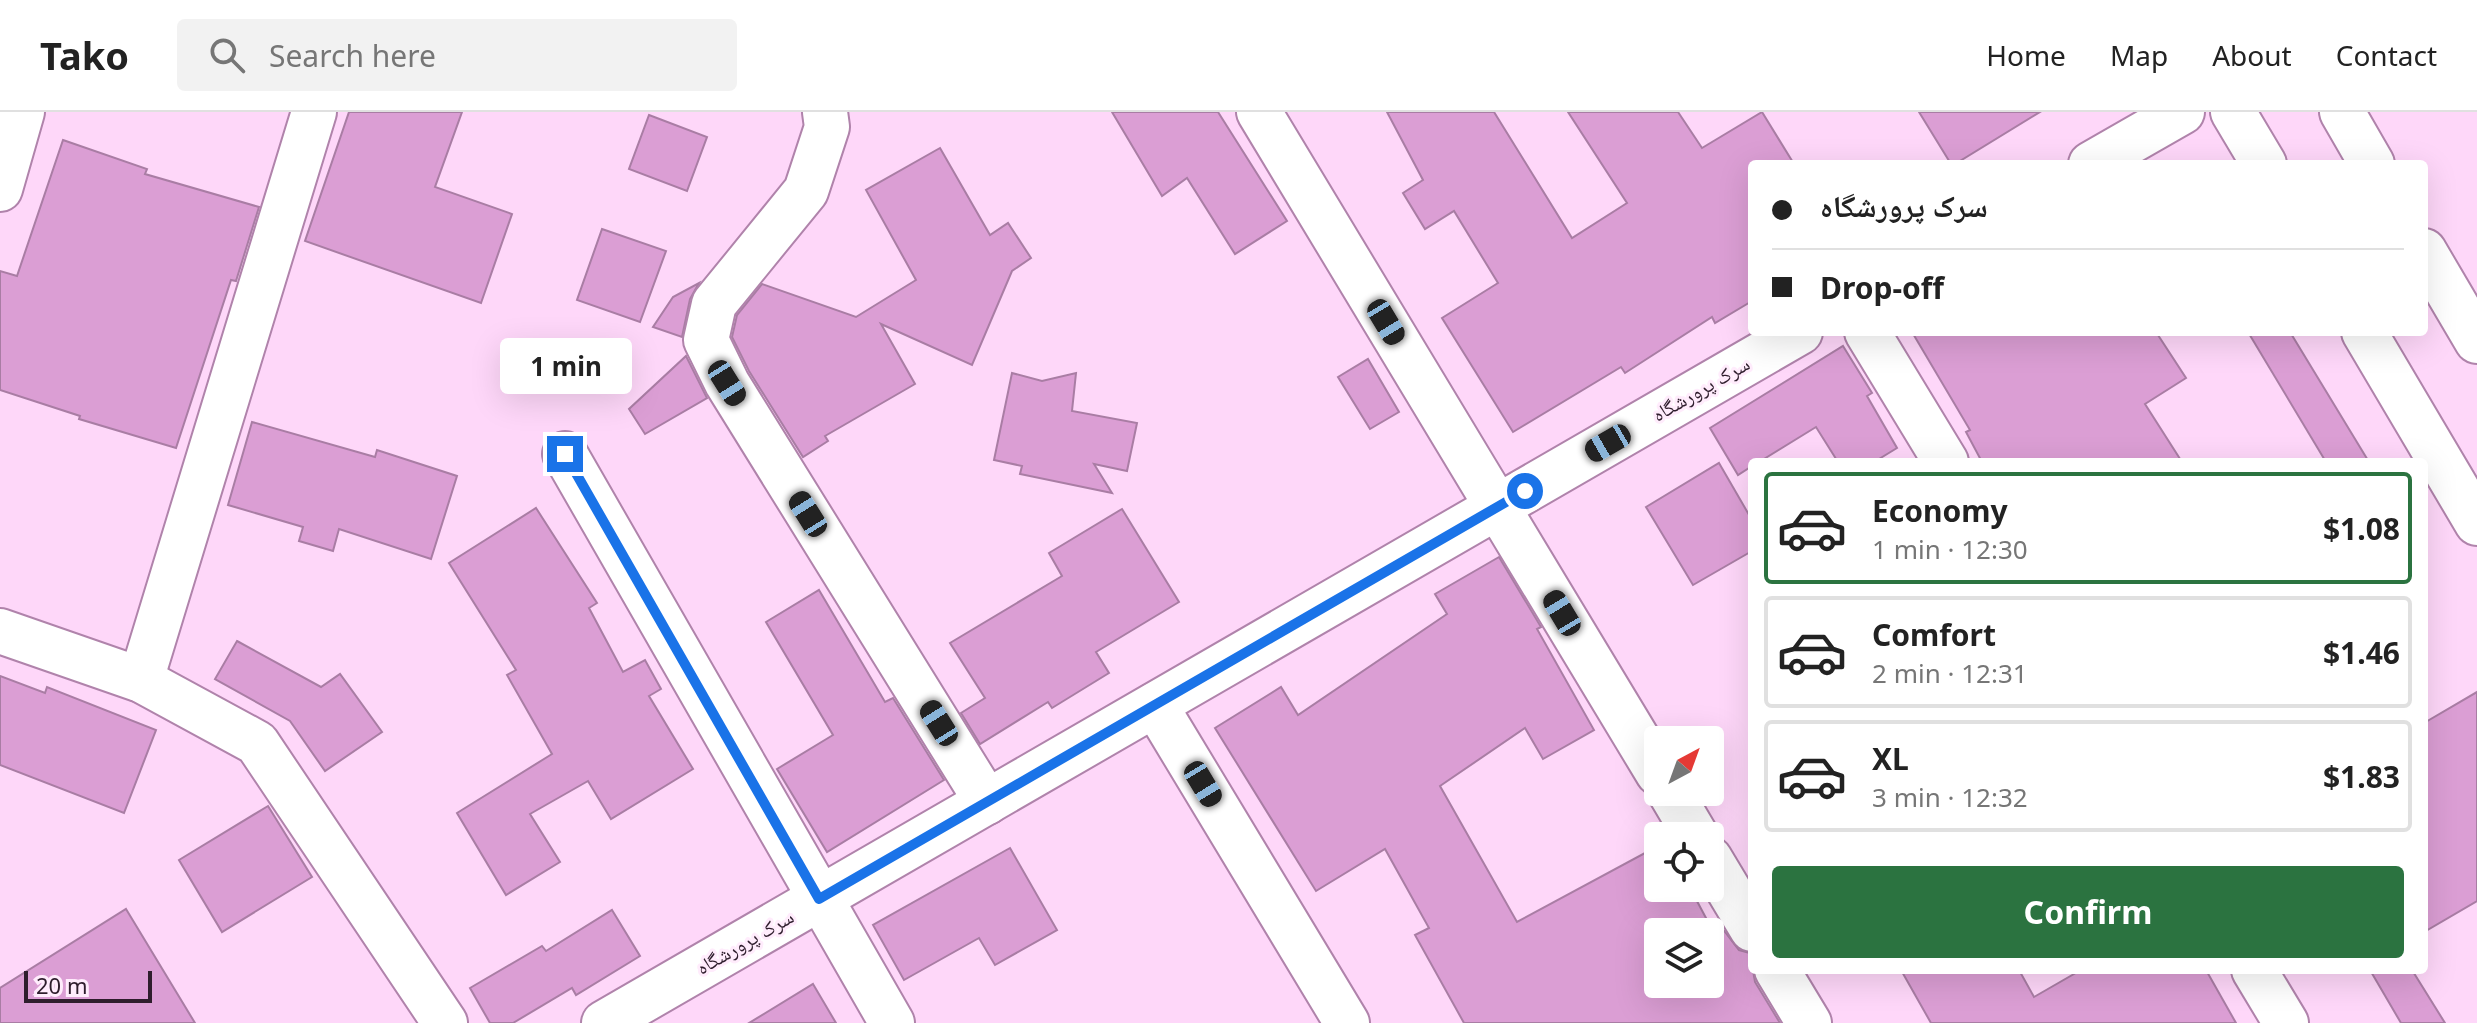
<!DOCTYPE html>
<html lang="en">
<head>
<meta charset="utf-8">
<style>
  body { margin:0; font-family:"Noto Sans","Noto Naskh Arabic",sans-serif; background:#f2f2f2; color:#222; height:100vh; display:flex; flex-direction:column; font-size:30px; white-space:nowrap }
  * { box-sizing:border-box; margin:0 }
  p { font-size:26px; color:#767676 }
  .icon { flex:none; width:44px; height:44px; fill:none; stroke:currentColor; stroke-width:2; stroke-linecap:round; stroke-linejoin:round }
  .map { position:relative; flex:1; overflow:hidden }
  .drawer { position:absolute; left:1748px; top:346px; width:680px; height:516px; display:flex; flex-direction:column; background:#fff; border-radius:8px; box-shadow:0 8px 32px #0002 }
  .drawer>* { flex:none }
  .top-card { position:absolute; left:1748px; top:48px; width:680px; height:176px; border-radius:8px; box-shadow:0 8px 32px #0002; display:grid; align-content:center; height:176px; padding:0 24px; background:#fff }
  .needle { width:52px; rotate:41deg }
  .tools { position:absolute; left:1644px; top:614px; display:grid; gap:16px }
  .tools a { display:grid; place-items:center; width:80px; height:80px; border-radius:8px; background:#fff; box-shadow:0 8px 32px #0002; font-size:40px }
  .scale { position:absolute; left:24px; bottom:20px; width:128px; box-sizing:border-box; padding-left:8px; border:4px solid #2e1d2c; border-top:0; font-size:22px; line-height:28px; white-space:nowrap; color:#2e1d2c; -webkit-text-stroke:6px #ffecfc; paint-order:stroke }
  .end { position:absolute; width:36px; height:36px; margin:-18px; border:10px solid #1a73e8; background:#fff; box-shadow:0 0 0 4px #fff }
  .from { border-radius:50% }
  .bubble { position:absolute; height:56px; border-radius:8px; background:#fff; box-shadow:0 8px 32px #0002; font-size:26px; font-weight:700; line-height:56px; text-align:center }
  .car { position:absolute; width:24px; height:48px; margin:-24px -12px; border-radius:10px; box-shadow:0 0 6px 2px #0007; background:linear-gradient(#222 24%,#8ab4d8 0 40%,#222 0 76%,#8ab4d8 0 86%,#222 0) }
  .top-card b { display:flex; align-items:center; gap:28px; height:76px; font-size:30px }
  .top-card b+b { border-top:2px solid #e0e0e0 }
  .top-card i { width:20px; height:20px; background:#222 }
  ul { padding:14px 0 0; list-style:none }
  li { display:flex; align-items:center; gap:24px; height:112px; margin:0 16px 12px; padding:0 8px; border:4px solid #e0e0e0; border-radius:8px }
  li div { flex:1 }
  li b { display:block; font-size:30px }
  li em { font-style:normal; font-weight:700 }
  li.active { border-color:#2b7340 }
  li>.icon { width:72px; height:72px; stroke-width:1.5 }
  .button { display:flex; gap:16px; margin-top:auto; padding:16px 24px }
  .button a { flex:1; height:92px; border-radius:8px; background:#2b7340; color:#fff; font-size:32px; font-weight:700; line-height:92px; text-align:center }
  header { display:flex; align-items:center; gap:48px; box-sizing:border-box; height:112px; padding:0 40px; background:#fff; border-bottom:2px solid #e0e0e0 }
  header strong { font-size:38px }
  nav { display:flex; gap:44px; margin-inline-start:auto; font-size:28px }
  .search { width:560px; height:72px; background:#f2f2f2; display:flex; align-items:center; gap:20px; box-sizing:border-box; padding:0 28px; border-radius:8px; color:#767676; font-size:30px }
  .map>svg:first-child { display:block }
  .building { fill:#db9ed4; stroke:#a97da4; stroke-width:2; fill-rule:evenodd }
  .lines { fill:none; stroke-linecap:round; stroke-linejoin:round }
  .minor-casing { stroke:#b083ab; stroke-width:48 }
  .tertiary-casing { stroke:#b083ab; stroke-width:48 }
  .minor { stroke:#fff; stroke-width:44 }
  .tertiary { stroke:#fff; stroke-width:44 }
  .route { stroke:#1a73e8; stroke-width:10 }
  .labels { text-anchor:middle; stroke-width:6; stroke-linejoin:round; paint-order:stroke }
  .street-label { font-size:20px; fill:#2e1d2c; stroke:#ffecfc }
</style>
</head>
<body>
<header>
<strong>Tako</strong>
<div class="search"><svg class="icon" aria-label="search" viewBox="0 0 24 24"><circle cx="10" cy="10" r="6"/><path d="M15 15l6 6"/></svg>Search here</div>
<nav><a>Home</a><a>Map</a><a>About</a><a>Contact</a></nav>
</header>
<div class="map">
<svg width="2477" height="911" viewBox="0 0 2477 911">
  <rect width="100%" height="100%" fill="#fed7f9"/>
  <g class="building">
    <polygon points="349,0 462,0 435,75 512,102 481,191 305,129"/>
    <polygon points="1112,0 1218,0 1287,109 1235,142 1187,66 1162,84"/>
    <polygon points="1387,0 1494,0 1572,126 1627,91 1568,0 1678,0 1702,36 1762,0 1794,52 1752,52 1752,189 1715,211 1712,205 1625,261 1621,255 1513,320 1442,206 1498,171 1454,99 1425,117 1403,81 1423,68"/>
    <polygon points="1919,0 2040,0 1955,52 1951,52"/>
    <polygon points="649,3 707,25 687,79 629,57"/>
    <polygon points="63,28 147,57 145,62 259,95 236,169 231,168 176,336 79,307 80,304 0,278 0,159 17,164"/>
    <polygon points="940,36 990,123 1008,111 1031,146 1012,159 972,253 881,212 915,272 825,324 828,329 803,345 749,259 732,225 737,203 762,172 856,205 916,168 866,78"/>
    <polygon points="602,117 666,139 640,210 577,188"/>
    <polygon points="699,171 690,187 682,225 653,215 673,185"/>
    <polygon points="1912,220 2156,220 2186,266 2145,292 2182,350 1982,350 1966,320 1970,318"/>
    <polygon points="2248,220 2290,220 2369,350 2326,350"/>
    <polygon points="1843,234 1872,281 1867,284 1897,336 1874,350 1838,350 1816,315 1759,350 1752,350 1752,354 1738,363 1710,316"/>
    <polygon points="686,244 707,286 645,322 629,297"/>
    <polygon points="1368,247 1399,300 1370,317 1338,265"/>
    <polygon points="1012,261 1042,269 1076,261 1072,299 1137,311 1127,359 1094,352 1112,381 1020,362 1022,354 994,348"/>
    <polygon points="252,310 375,345 377,338 457,364 431,447 339,417 333,439 299,429 303,415 228,393"/>
    <polygon points="1719,351 1752,408 1752,439 1693,473 1646,395"/>
    <polygon points="536,396 597,491 589,496 623,560 645,548 661,577 649,584 693,657 611,707 588,669 530,702 560,750 506,783 457,701 552,642 507,563 516,558 449,451"/>
    <polygon points="1122,397 1179,490 1096,540 1109,561 1052,596 1048,590 980,632 961,601 985,586 950,531 1062,464 1049,441"/>
    <path d="M1499 445 1541 515 1537 517 1594 618 1543 647 1525 616 1440 674 1517 810 1658 734V776H1690L1714 821 1722 816 1739 838 1750 841 1755 870 1780 911H1464L1415 823 1429 816 1385 737 1316 779 1215 616 1281 575 1298 603 1447 502 1435 482ZM1658 820H1710V872H1658Z"/>
    <polygon points="819,478 885,590 893,586 944,668 827,740 777,657 833,623 766,510"/>
    <polygon points="237,529 321,575 340,562 382,620 325,659 290,609 215,567"/>
    <polygon points="0,564 45,581 47,575 156,618 124,701 0,653"/>
    <polygon points="2477,580 2477,789 2424,820 2424,611"/>
    <polygon points="268,694 312,765 222,820 179,748"/>
    <polygon points="1010,736 1057,818 995,853 979,826 904,868 873,813"/>
    <polygon points="126,797 195,911 0,911 0,876"/>
    <polygon points="612,798 640,844 576,883 572,876 513,911 490,911 470,876 542,834 546,839"/>
    <polygon points="1901,858 2019,858 2034,885 2081,858 2206,858 2236,911 1931,911"/>
    <polygon points="2370,858 2412,858 2445,911 2401,911"/>
    <polygon points="813,872 836,911 749,911"/>
  </g>
  <g class="lines">
    <g class="minor-casing">
      <g id="minor">
        <polyline points="825,0 827,15 806,79 714,192 706,228 727,271 987,690"/>
        <polyline points="1259,0 1658,661"/>
        <polyline points="2091,52 2182,0"/>
        <polyline points="0,77 22,0"/>
        <polyline points="1867,220 1946,350"/>
        <polyline points="565,342 892,911"/>
        <polyline points="0,519 141,568 257,631 445,911"/>
        <polyline points="141,568 314,0"/>
        <polyline points="1155,593 1347,911"/>
        <polyline points="1670,680 1696,724"/>
        <polyline points="1710,747 1752,817"/>
        <polyline points="1777,858 1809,911"/>
        <polyline points="2254,858 2286,911"/>
        <polyline points="604,911 1800,220"/>
      </g>
    </g>
    <g class="tertiary-casing">
      <g id="tertiary">
        <polyline points="2233,0 2264,52"/>
        <polyline points="2342,0 2372,52"/>
        <polyline points="2424,139 2477,229"/>
        <polyline points="2364,220 2477,411"/>
      </g>
    </g>
    <use href="#minor" class="minor"/>
    <use href="#tertiary" class="tertiary"/>
  </g>
  <g class="lines">
    <polyline class="route" points="565,342 819,787 1525,379"/>
  </g>
  <g class="labels">
    <g class="street-label">
      <text transform="translate(1701 277) rotate(-30)" y="7">سرک پرورشگاه</text>
      <text transform="translate(745 830) rotate(-30)" y="7">سرک پرورشگاه</text>
    </g>
  </g>
</svg>
<div class="tools">
<a><svg class="needle" viewBox="-14 -14 28 28"><path d="M0-13l5 13h-10z" fill="#e53935"/><path d="M0 13l5-13h-10z" fill="#767676"/></svg></a>
<a><svg class="icon" aria-label="locate" viewBox="0 0 24 24"><circle cx="12" cy="12" r="6"/><path d="M12 2v4M12 18v4M2 12h4M18 12h4"/></svg></a>
<a><svg class="icon" aria-label="layers" viewBox="0 0 24 24"><path d="M12 4l9 5-9 5-9-5zM3 14l9 5 9-5"/></svg></a>
</div>
<div class="scale">20 m</div>
<i class="end from" style="left:1525px;top:379px"></i>
<i class="end" style="left:565px;top:342px"></i>
<div class="bubble" style="left:500px;top:226px;width:132px">1 min</div>
<i class="car" style="left:1386px;top:210px;rotate:149deg"></i>
<i class="car" style="left:727px;top:271px;rotate:148deg"></i>
<i class="car" style="left:1608px;top:331px;rotate:240deg"></i>
<i class="car" style="left:808px;top:402px;rotate:328deg"></i>
<i class="car" style="left:1562px;top:501px;rotate:329deg"></i>
<i class="car" style="left:939px;top:611px;rotate:328deg"></i>
<i class="car" style="left:1203px;top:672px;rotate:149deg"></i>
<div class="top-card">
<b><i class="from"></i>سرک پرورشگاه</b>
<b><i></i>Drop-off</b>
</div>
<section class="drawer">
<ul>
<li class="active"><svg class="icon" aria-label="car" viewBox="0 0 24 24"><path d="M5 17H2v-5l4-1 3-4h7l3 4 3 1v5h-3M9 17h6M6 11h13"/><circle cx="7" cy="17" r="2"/><circle cx="17" cy="17" r="2"/></svg><div><b>Economy</b><p>1 min · 12:30</p></div><em>$1.08</em></li>
<li><svg class="icon" aria-label="car" viewBox="0 0 24 24"><path d="M5 17H2v-5l4-1 3-4h7l3 4 3 1v5h-3M9 17h6M6 11h13"/><circle cx="7" cy="17" r="2"/><circle cx="17" cy="17" r="2"/></svg><div><b>Comfort</b><p>2 min · 12:31</p></div><em>$1.46</em></li>
<li><svg class="icon" aria-label="car" viewBox="0 0 24 24"><path d="M5 17H2v-5l4-1 3-4h7l3 4 3 1v5h-3M9 17h6M6 11h13"/><circle cx="7" cy="17" r="2"/><circle cx="17" cy="17" r="2"/></svg><div><b>XL</b><p>3 min · 12:32</p></div><em>$1.83</em></li>
</ul>
<div class="button"><a>Confirm</a></div>
</section>
</div>
</body>
</html>
